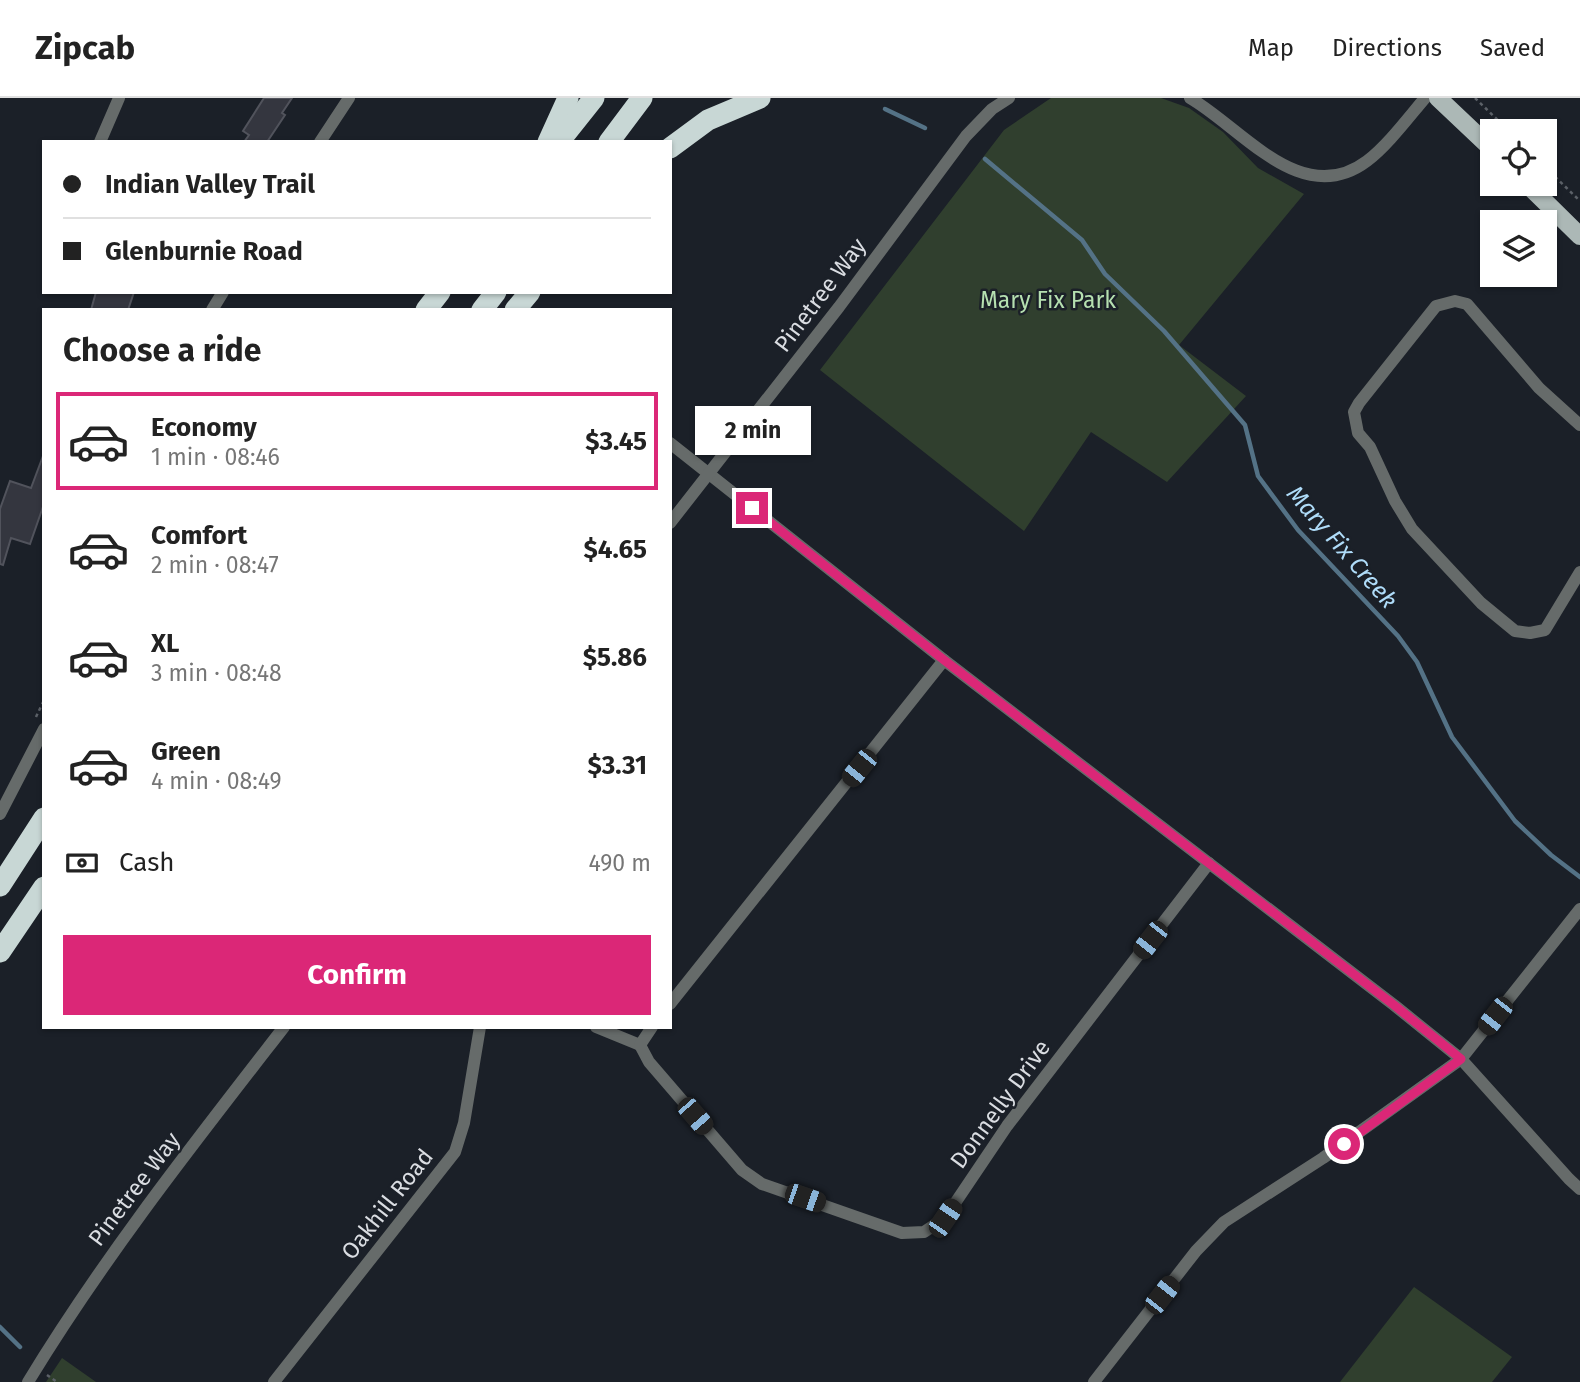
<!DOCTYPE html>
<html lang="en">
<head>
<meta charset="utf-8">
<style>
  body { margin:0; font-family:"Fira Sans",sans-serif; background:#f6f6f6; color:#222; height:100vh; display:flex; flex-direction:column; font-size:26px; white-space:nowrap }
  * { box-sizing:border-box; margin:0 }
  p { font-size:23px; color:#767676 }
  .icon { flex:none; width:38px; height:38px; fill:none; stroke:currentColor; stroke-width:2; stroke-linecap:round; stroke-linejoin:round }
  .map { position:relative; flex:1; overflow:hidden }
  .panel { position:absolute; left:42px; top:210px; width:630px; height:721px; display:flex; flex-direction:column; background:#fff; border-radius:0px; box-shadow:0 2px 5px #0004 }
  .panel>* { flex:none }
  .top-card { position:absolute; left:42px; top:42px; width:630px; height:154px; border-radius:0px; box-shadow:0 2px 5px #0004; display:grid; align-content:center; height:154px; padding:0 21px; background:#fff }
  .buttons { position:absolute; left:1480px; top:21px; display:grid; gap:14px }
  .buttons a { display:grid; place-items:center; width:77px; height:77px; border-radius:0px; background:#fff; box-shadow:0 2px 5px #0004; font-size:35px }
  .end { position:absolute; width:32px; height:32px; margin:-16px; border:9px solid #db2777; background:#fff; box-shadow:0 0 0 4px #fff }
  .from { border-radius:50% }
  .bubble { position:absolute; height:49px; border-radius:0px; background:#fff; box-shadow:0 2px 5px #0004; font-size:23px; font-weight:700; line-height:49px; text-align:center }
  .car { position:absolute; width:21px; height:42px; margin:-21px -10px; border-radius:9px; box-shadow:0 0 5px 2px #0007; background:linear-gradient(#222 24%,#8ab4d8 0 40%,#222 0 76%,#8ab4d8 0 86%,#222 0) }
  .top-card b { display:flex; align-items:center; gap:24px; height:66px; font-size:26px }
  .top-card b+b { border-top:2px solid #e0e0e0 }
  .top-card i { width:18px; height:18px; background:#222 }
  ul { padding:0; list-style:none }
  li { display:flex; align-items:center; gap:21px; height:98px; margin:0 14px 10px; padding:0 7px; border:4px solid transparent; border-radius:0px }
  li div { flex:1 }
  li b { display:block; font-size:26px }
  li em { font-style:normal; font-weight:700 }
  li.current { border-color:#db2777 }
  li>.icon { width:63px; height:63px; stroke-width:1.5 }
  h2 { padding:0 21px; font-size:32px; line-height:84px }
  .pay { display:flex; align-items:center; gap:18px; height:77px; padding:0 21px; font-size:26px }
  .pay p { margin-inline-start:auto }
  .primary-button { display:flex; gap:14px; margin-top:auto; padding:14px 21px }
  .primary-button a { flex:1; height:80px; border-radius:0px; background:#db2777; color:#fff; font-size:28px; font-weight:700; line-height:80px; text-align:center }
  header { display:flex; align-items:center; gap:42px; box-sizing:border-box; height:98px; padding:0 35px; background:#fff; border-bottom:2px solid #e0e0e0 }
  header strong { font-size:33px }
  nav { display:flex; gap:38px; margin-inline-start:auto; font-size:24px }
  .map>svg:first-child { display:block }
  .green { fill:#303f2e }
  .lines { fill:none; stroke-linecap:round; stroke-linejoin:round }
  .stream { stroke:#547286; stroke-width:4.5 }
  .building { fill:#34363f; stroke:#51535c; stroke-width:2 }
  .path { stroke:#5c6168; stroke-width:2.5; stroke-dasharray:3.5 3.5; stroke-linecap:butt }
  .minor { stroke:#666b6a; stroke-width:12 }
  .primary { stroke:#acb8b6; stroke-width:18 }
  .motorway { stroke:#c8d7d5; stroke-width:21 }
  .route { stroke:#db2777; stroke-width:9 }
  .labels { text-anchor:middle; stroke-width:5; stroke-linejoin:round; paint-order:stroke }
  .street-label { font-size:23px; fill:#dadde2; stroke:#1b2028 }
  .park-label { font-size:23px; fill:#b5dfb0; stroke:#1b2028 }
  .water-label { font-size:24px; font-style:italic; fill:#afdcf9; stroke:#1b2028 }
</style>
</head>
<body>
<header>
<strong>Zipcab</strong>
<nav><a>Map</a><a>Directions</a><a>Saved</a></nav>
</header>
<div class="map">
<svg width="1580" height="1284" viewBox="0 0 1580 1284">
  <rect width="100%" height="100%" fill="#1b2028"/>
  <g class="green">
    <polygon points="1051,0 1161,0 1189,10 1223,34 1258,70 1304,96 1179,247 1246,298 1167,384 1091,334 1024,433 820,272 1004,32"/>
    <polygon points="1414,1189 1512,1259 1492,1284 1340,1284"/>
    <polygon points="62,1260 96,1284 46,1284"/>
  </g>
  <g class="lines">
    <g class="stream">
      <polyline points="885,11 925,30"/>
      <polyline points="985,61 1082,142 1105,176 1164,233 1245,327 1258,378 1298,432 1398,538 1417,564 1452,639 1515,723 1551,757 1580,779"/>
      <polyline points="0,1229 20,1249"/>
    </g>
  </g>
  <g class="building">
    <polygon points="264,0 292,0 282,15 285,17 267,44 244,44 249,37 243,33"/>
    <polygon points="96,194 134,194 128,212 91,212"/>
    <polygon points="43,358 44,406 30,446 11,440 3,467 0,466 0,411 10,383 31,390"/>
  </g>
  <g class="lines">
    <g class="path">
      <polyline points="1475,0 1509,33"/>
      <polyline points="1545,69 1580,103"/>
      <polyline points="36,619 44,602"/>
      <polyline points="47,1277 57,1284"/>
    </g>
    <g class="minor">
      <path d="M1190 0C1242 30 1302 112 1367 63 1387 48 1408 20 1425 0"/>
      <polyline points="100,44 119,0"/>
      <polyline points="320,44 349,0"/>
      <polyline points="212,212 223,194"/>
      <polyline points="1580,327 1539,290 1467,206 1455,203 1436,208 1359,305 1354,314 1358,335 1370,349 1395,403 1412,431 1481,505 1515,533 1530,535 1545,532 1580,474"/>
      <polyline points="670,345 944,562 1394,907 1461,961 1569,1081 1580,1091"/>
      <polyline points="670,425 839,209 966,38 992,11 1009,0"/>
      <polyline points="0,716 44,631"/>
      <polyline points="670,906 944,562"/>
      <polyline points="596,929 640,947"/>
      <polyline points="652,929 640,947 649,964 742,1072 762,1086 902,1135 924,1134 945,1120 1007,1028 1209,765"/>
      <path d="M28 1284C104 1159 194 1045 284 929"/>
      <polyline points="274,1284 455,1054 464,1025 480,929"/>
      <polyline points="1094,1284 1196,1153 1224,1124 1323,1060 1461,961 1580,811"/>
    </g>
    <g class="primary">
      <polyline points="1438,0 1493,52"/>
      <polyline points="1527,86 1580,138"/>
    </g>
    <g class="motorway">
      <polyline points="548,44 568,0"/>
      <polyline points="559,44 594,0"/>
      <polyline points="609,44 642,0"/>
      <polyline points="670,50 708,22 760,0"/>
      <polyline points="426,212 440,194"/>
      <polyline points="482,212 496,194"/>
      <polyline points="515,212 530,194"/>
      <polyline points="0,788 44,720"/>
      <polyline points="0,854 44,789"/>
    </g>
  </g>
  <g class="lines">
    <polyline class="route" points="752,410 944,562 1394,907 1461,961 1344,1046"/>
  </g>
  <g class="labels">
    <g class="street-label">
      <text transform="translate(820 197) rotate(-53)" y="8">Pinetree Way</text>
      <text transform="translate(1000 1006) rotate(-54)" y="8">Donnelly Drive</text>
      <text transform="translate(134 1091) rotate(-53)" y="8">Pinetree Way</text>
      <text transform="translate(387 1106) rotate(-52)" y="8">Oakhill Road</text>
    </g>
    <g class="park-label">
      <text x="1048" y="210">Mary Fix Park</text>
    </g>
    <g class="water-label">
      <text transform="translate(1342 449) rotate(49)" y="8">Mary Fix Creek</text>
    </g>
  </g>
</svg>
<div class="buttons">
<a><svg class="icon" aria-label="locate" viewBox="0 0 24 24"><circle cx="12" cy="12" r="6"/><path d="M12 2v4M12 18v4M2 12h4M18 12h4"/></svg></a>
<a><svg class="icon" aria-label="layers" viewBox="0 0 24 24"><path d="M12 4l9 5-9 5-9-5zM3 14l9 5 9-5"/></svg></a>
</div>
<i class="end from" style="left:1344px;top:1046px"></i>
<i class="end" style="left:752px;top:410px"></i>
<div class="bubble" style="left:695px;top:308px;width:116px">2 min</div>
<i class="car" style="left:859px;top:670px;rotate:219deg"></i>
<i class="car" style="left:1150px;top:842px;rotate:218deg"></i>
<i class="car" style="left:1495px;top:918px;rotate:218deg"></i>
<i class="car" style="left:695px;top:1018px;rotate:139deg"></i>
<i class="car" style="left:805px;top:1100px;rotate:109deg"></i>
<i class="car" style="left:945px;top:1120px;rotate:34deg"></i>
<i class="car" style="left:1162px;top:1197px;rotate:38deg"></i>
<div class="top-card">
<b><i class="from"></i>Indian Valley Trail</b>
<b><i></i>Glenburnie Road</b>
</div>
<section class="panel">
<h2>Choose a ride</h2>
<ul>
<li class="current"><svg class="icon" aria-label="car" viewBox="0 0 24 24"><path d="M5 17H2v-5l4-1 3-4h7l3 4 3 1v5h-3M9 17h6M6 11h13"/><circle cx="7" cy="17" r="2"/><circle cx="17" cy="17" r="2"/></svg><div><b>Economy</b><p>1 min · 08:46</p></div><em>$3.45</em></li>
<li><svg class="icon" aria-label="car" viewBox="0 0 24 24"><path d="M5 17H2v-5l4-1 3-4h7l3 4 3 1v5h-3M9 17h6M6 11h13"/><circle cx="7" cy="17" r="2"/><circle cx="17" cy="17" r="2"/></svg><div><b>Comfort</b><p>2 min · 08:47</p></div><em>$4.65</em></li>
<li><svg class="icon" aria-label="car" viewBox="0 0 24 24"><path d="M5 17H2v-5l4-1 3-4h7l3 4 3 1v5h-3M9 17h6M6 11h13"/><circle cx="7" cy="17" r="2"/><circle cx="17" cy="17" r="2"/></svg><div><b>XL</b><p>3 min · 08:48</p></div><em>$5.86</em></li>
<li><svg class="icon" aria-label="car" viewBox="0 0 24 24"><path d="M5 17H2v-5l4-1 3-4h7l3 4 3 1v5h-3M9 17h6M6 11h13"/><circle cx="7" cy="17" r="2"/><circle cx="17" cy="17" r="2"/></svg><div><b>Green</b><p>4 min · 08:49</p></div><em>$3.31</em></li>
</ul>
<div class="pay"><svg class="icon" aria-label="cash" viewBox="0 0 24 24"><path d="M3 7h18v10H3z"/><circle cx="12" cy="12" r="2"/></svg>Cash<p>490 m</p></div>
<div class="primary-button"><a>Confirm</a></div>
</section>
</div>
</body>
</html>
